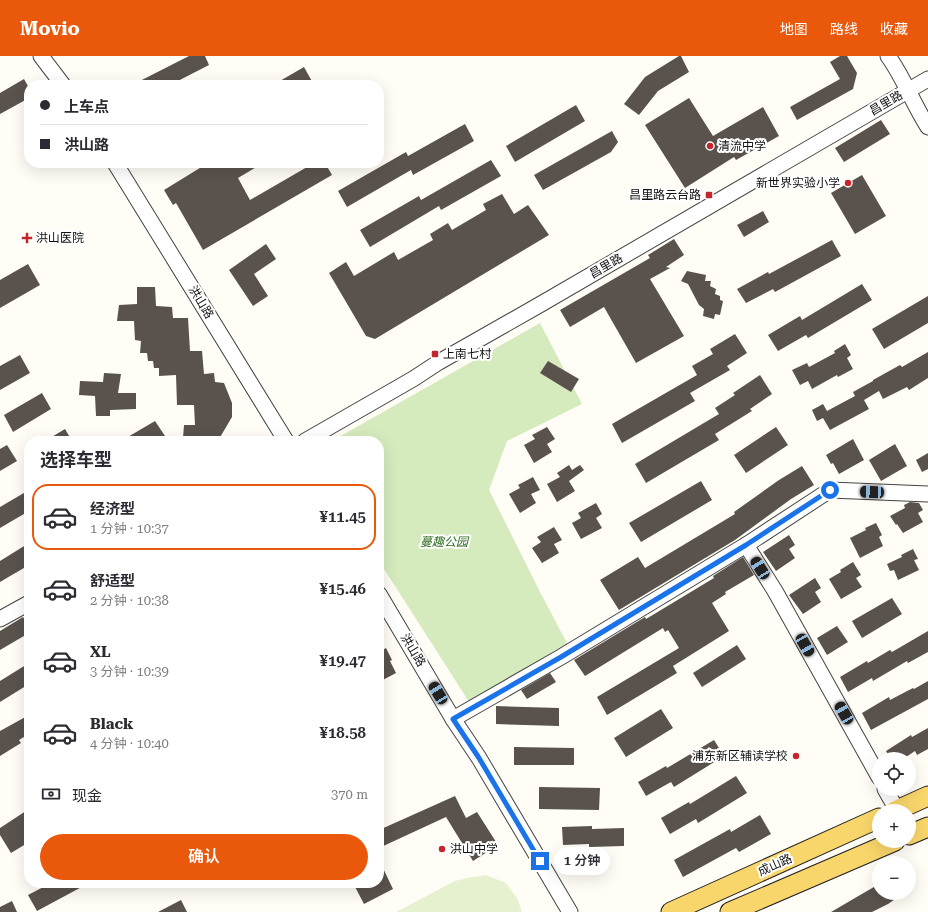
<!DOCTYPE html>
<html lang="zh">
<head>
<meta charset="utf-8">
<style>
  body { margin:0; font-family:"Roboto Serif","Noto Sans SC",serif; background:#f7f7f7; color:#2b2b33; height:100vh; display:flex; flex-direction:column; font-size:15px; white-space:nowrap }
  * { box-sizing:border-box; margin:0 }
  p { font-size:13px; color:#7c7c81 }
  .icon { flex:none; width:22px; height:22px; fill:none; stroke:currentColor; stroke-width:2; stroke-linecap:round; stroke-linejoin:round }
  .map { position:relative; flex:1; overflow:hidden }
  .side { position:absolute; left:24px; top:380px; width:360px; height:452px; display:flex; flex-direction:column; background:#fff; border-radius:16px; box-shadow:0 4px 16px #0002 }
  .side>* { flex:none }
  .top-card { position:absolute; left:24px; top:24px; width:360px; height:88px; border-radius:16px; box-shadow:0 4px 16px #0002; display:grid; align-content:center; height:88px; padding:0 16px; background:#fff }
  .controls { position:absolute; left:872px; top:696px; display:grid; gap:8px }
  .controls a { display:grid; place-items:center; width:44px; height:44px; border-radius:50%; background:#fff; box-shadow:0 4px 16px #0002; font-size:20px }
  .end { position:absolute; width:18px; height:18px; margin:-9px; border:5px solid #1a73e8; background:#fff; box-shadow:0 0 0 2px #fff }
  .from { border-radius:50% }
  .bubble { position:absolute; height:28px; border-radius:14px; background:#fff; box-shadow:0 4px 16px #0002; font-size:13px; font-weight:600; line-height:28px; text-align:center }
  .car { position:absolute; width:12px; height:24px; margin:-12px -6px; border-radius:5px; box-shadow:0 0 3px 1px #0007; background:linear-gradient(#222 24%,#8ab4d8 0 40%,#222 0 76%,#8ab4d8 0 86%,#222 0) }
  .top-card b { display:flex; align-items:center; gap:14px; height:38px; font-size:15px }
  .top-card b+b { border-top:1px solid #e1e1e2 }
  .top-card i { width:10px; height:10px; background:#2b2b33 }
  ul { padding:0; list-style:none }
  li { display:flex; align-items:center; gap:12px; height:66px; margin:0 8px 6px; padding:0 8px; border:2px solid transparent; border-radius:16px }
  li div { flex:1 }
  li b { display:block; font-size:15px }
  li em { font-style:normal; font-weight:600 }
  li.active { border-color:#ea580c }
  li>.icon { width:36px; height:36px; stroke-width:1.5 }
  h2 { padding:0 16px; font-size:18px; line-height:48px }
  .pay { display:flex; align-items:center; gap:10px; height:44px; padding:0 16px; font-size:15px }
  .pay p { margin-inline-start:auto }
  .action { display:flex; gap:8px; margin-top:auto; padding:8px 16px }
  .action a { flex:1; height:46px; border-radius:24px; background:#ea580c; color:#fff; font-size:16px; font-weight:600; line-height:46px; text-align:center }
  header { display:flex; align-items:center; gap:24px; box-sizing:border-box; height:56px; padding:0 20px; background:#ea580c; color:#fff }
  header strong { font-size:19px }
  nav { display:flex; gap:22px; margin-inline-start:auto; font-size:14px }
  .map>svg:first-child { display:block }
  .green { fill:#d5ebbd }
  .pitch { fill:#e6f2cf }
  .building { fill:#5a524d }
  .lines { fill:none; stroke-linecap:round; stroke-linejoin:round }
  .minor-casing { stroke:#444; stroke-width:17 }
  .major-casing { stroke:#222; stroke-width:21 }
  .minor { stroke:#fff; stroke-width:15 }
  .major { stroke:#f9d66b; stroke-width:19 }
  .route { stroke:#1a73e8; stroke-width:5 }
  .poi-dot { fill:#c4262e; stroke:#fff; stroke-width:1.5 }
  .labels { text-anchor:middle; stroke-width:4; stroke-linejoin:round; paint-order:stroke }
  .street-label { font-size:12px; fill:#111; stroke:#fff }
  .poi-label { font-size:12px; fill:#111; stroke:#fff; text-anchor:start }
  .park-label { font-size:12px; font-style:italic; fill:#2f6b1f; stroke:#fff }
</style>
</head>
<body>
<header>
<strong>Movio</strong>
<nav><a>地图</a><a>路线</a><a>收藏</a></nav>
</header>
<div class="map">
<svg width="928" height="856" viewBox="0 0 928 856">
  <rect width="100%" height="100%" fill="#fffdf5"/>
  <polygon class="green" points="540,267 582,348 507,385 489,434 540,536 568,589 471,649 379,505 379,385 332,385"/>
  <polygon class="pitch" points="486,819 506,827 517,842 522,856 396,856 455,825 467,822"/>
  <g class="building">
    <polygon points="189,0 205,0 209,9 170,29 132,29"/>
    <polygon points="679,0 681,0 689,16 658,35 639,59 624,48 645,21"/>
    <polygon points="840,0 847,0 857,17 853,33 797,64 790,51 840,23 830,6"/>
    <polygon points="304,11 314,29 273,29"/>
    <polygon points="24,23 29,32 29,42 0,58 0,37"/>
    <polygon points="689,42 713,80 763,51 779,80 736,104 734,101 685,132 645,69"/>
    <polygon points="576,49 585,65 515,106 506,90"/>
    <polygon points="881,64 890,78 844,106 835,92"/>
    <polygon points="465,68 474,85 413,119 411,114 347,151 338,135 406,96 408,100"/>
    <polygon points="612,75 618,86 611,96 543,134 534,119"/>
    <polygon points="491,104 501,120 441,154 439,150 370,191 360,174 419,140 421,144"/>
    <polygon points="208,107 263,107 238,122 250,144 314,107 325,107 332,119 203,194 176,147 173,149 164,134"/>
    <polygon points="862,119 886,160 855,178 831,137"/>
    <polygon points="502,138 514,158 528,149 549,179 375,283 366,280 329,217 346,206 354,220 394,196 398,204 433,184 430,178 448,167 452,174 486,154 483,148"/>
    <polygon points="763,155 769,166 744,181 737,169"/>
    <polygon points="674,183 684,199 666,211 670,212 650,223 684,280 636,307 604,251 570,271 560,254 650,202 648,199"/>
    <polygon points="832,184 841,200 775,236 773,233 746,247 737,233 768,216 769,218"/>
    <polygon points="266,188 276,203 254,218 268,240 253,250 229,214"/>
    <polygon points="28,208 40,229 0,252 0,224"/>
    <polygon points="687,215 706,219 705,225 711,225 710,230 716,233 715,238 720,240 720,244 723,245 720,259 715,258 714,263 703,260 704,253 699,249 688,228 681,225"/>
    <polygon points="862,228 872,244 808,282 806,279 778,295 768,279 800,260 802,264"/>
    <polygon points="137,231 155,231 156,250 172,251 173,262 188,262 190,295 202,295 204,318 214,317 215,326 224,327 232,347 232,361 219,383 212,383 210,385 186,385 183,382 184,369 195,369 194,349 177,349 176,319 159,320 159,312 154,312 153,305 148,305 147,297 140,297 141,285 135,284 134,265 117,265 119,249 137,248"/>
    <polygon points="928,240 928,267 884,293 872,273"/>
    <polygon points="735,278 747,297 727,310 730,314 690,337 695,345 622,387 612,368 697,319 692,310 713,298 710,293"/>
    <polygon points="845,288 851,299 847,302 853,313 838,321 837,319 812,333 808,325 800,329 792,314 807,307 809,311 835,297 834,295"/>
    <polygon points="928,296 928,322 909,334 907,331 883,343 879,335 864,344 869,353 830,374 823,362 817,365 812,354 823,348 827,355 855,340 853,336 873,325 873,324 900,309 902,311"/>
    <polygon points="20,299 30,317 0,334 0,310"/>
    <polygon points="548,305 579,323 571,336 540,317"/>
    <polygon points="104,317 121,318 118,337 136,337 136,353 110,354 110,360 96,360 95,340 79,339 80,325 103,326"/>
    <polygon points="760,319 772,338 750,353 752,355 715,378 719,384 646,427 635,408 719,358 715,352 735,339 733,337"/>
    <polygon points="42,337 51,353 13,376 4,359"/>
    <polygon points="155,365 165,380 157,385 121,385"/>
    <polygon points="547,371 555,383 547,388 552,396 534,407 524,389 535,383 532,379"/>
    <polygon points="776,371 788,389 746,417 734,399"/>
    <polygon points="65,373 72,385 45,385"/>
    <polygon points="853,383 864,404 839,418 833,407 831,408 826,399"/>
    <polygon points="895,388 907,410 881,425 869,404"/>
    <polygon points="7,389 17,405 0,415 0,393"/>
    <polygon points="928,397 928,413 922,416 916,404"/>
    <polygon points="569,409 572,414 580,409 584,414 569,425 575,435 557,446 547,428 560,421 557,417"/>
    <polygon points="802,410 814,429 791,443 735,484 619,554 600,524 638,501 645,512 735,458 734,456 779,424"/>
    <polygon points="533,421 540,434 531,438 536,447 520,457 509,438 520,432 518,429"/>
    <polygon points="701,425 712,444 641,486 629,467"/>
    <polygon points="29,434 29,455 0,472 0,451"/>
    <polygon points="910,446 919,447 923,454 918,457 923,466 903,477 897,468 896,469 890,460 905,452 904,449"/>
    <polygon points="596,447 602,458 596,462 602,472 581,483 572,467 581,462 578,457"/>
    <polygon points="876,467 882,479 879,481 883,490 860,502 850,482 866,474 865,472"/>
    <polygon points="554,471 562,484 554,488 559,497 542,507 532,492 541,486 537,481"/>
    <polygon points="789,479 795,489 789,493 795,502 776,515 763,496"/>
    <polygon points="29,487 29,509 0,526 0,505"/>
    <polygon points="913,493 918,503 914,504 919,514 898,524 894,514 890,515 887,508 902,501 901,499"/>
    <polygon points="743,501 754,519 725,536 726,538 712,547 729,575 673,610 677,617 607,659 597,641 679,592 668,574 665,576 663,572 585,620 574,604 645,561 646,563 714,522 713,520"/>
    <polygon points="853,506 861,519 856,522 862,531 841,543 829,523 841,516 840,514"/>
    <polygon points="815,522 821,532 815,536 821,546 803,558 789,539"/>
    <polygon points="892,542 902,558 862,582 852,565"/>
    <polygon points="23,561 29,571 29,577 0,594 0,575"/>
    <polygon points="837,570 848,586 827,599 817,582"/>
    <polygon points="928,575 928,596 908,607 907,605 873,625 872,622 848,636 840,621 867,605 868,607 890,594 892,596"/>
    <polygon points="737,589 746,603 702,631 693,617"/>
    <polygon points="386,592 392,604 390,605 396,617 379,626 379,596"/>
    <polygon points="29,607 29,628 0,646 0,625"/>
    <polygon points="550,617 556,626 527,643 521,634"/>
    <polygon points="928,625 928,643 871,674 862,657 889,641 890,644 913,632 914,633"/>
    <polygon points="496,650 559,652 559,670 496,668"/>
    <polygon points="661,653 673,672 626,701 614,682"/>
    <polygon points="29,659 29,678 19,684 21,687 0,700 0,675"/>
    <polygon points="928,672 928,693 917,699 915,695 903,703 891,703 886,695 911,679 912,681"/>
    <polygon points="714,684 724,700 674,731 671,726 646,740 638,726 666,710 667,712"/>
    <polygon points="514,691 574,692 574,709 514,709"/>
    <polygon points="736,720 747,737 698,767 696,763 670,778 661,762 689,746 690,748"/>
    <polygon points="539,731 600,732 599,754 539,753"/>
    <polygon points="455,740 466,762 477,756 498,789 473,805 446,761 379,792 379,774"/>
    <polygon points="29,753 29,786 11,797 0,779 0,772"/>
    <polygon points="760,759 771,778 739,796 736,792 683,821 674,804 730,773 731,776"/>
    <polygon points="592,770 592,773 624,772 624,790 589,791 589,788 563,789 562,771"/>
    <polygon points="379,804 393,833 364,848 353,827 379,827"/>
    <polygon points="51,827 89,827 37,855 28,839"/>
    <polygon points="879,828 879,837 904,837 888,848 872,856 831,856"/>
    <polygon points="181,844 187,856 158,856"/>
    <polygon points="12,845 17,856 0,856 0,851"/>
  </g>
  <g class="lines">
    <g class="minor-casing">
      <g id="minor">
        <polyline points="41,0 63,29"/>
        <path d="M888 0C904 22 913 48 928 71"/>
        <polyline points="115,107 286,385"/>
        <polyline points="305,385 413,323 439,306 541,248 928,23"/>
        <polyline points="746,489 775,535 879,721"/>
        <polyline points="379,538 453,663 479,702 570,856"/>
        <polyline points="0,563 29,547"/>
        <polyline points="453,663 561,601 746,489 830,434 928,438"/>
        <polyline points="885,733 897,754"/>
      </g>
    </g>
    <g class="major-casing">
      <g id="major">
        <polyline points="895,755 928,740"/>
        <polyline points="909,779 928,771"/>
        <polyline points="671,856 879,762"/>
        <polyline points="730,856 895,785"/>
      </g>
    </g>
    <use href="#minor" class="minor"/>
    <use href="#major" class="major"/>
  </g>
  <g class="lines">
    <polyline class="route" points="540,805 479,702 453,663 561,601 746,489 830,434"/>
  </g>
  <g class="poi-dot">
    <circle cx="710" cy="90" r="4"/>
    <circle cx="848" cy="127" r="4"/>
    <rect x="705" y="135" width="8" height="8" rx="2"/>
    <path d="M25 176h4v4h4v4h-4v4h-4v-4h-4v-4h4z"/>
    <rect x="431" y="294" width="8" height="8" rx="2"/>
    <circle cx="796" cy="700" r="4"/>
    <circle cx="442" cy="793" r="4"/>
  </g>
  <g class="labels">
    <g class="street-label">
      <text transform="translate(886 47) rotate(-30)" y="4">昌里路</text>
      <text transform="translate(606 210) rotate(-30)" y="4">昌里路</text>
      <text transform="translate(201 246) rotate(59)" y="4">洪山路</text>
      <text transform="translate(413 594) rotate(59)" y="4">洪山路</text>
      <text transform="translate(775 809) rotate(-24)" y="4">成山路</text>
    </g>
    <g class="poi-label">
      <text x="718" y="94">清流中学</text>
      <text x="840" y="131" text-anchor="end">新世界实验小学</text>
      <text x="701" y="143" text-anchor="end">昌里路云台路</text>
      <text x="36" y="186">洪山医院</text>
      <text x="443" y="302">上南七村</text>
      <text x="788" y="704" text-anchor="end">浦东新区辅读学校</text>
      <text x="450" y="797">洪山中学</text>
    </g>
    <g class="park-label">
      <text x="444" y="490">蔓趣公园</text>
    </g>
  </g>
</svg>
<div class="controls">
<a><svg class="icon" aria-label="locate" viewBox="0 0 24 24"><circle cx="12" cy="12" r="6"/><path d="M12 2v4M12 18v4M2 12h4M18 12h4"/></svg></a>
<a>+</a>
<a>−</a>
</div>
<i class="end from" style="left:830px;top:434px"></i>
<i class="end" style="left:540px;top:805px"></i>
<div class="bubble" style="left:554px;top:791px;width:56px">1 分钟</div>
<i class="car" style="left:872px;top:436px;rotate:272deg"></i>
<i class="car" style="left:760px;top:512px;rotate:328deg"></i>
<i class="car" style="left:805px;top:589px;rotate:150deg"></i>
<i class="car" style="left:438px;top:637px;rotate:329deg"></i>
<i class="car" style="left:844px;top:657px;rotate:330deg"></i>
<div class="top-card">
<b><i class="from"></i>上车点</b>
<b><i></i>洪山路</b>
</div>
<section class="side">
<h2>选择车型</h2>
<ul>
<li class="active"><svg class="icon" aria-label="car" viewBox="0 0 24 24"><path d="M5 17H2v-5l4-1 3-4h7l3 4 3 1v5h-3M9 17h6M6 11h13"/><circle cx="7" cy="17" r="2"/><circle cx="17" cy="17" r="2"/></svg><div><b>经济型</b><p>1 分钟 · 10:37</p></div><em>¥11.45</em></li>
<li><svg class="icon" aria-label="car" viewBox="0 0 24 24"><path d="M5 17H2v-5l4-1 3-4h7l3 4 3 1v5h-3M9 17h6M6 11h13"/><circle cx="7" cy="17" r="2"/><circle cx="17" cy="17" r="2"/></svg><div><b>舒适型</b><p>2 分钟 · 10:38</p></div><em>¥15.46</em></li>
<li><svg class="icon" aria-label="car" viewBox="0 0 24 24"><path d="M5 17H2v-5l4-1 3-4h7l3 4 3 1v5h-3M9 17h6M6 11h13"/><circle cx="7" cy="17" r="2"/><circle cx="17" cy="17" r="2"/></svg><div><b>XL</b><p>3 分钟 · 10:39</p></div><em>¥19.47</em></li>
<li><svg class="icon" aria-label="car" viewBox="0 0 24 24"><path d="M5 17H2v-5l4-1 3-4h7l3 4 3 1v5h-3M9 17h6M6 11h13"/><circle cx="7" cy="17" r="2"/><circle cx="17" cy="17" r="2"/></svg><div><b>Black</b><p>4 分钟 · 10:40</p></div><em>¥18.58</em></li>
</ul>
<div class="pay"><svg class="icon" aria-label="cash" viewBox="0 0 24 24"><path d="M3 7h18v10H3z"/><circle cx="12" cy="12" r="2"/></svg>现金<p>370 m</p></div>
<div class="action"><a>确认</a></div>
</section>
</div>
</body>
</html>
